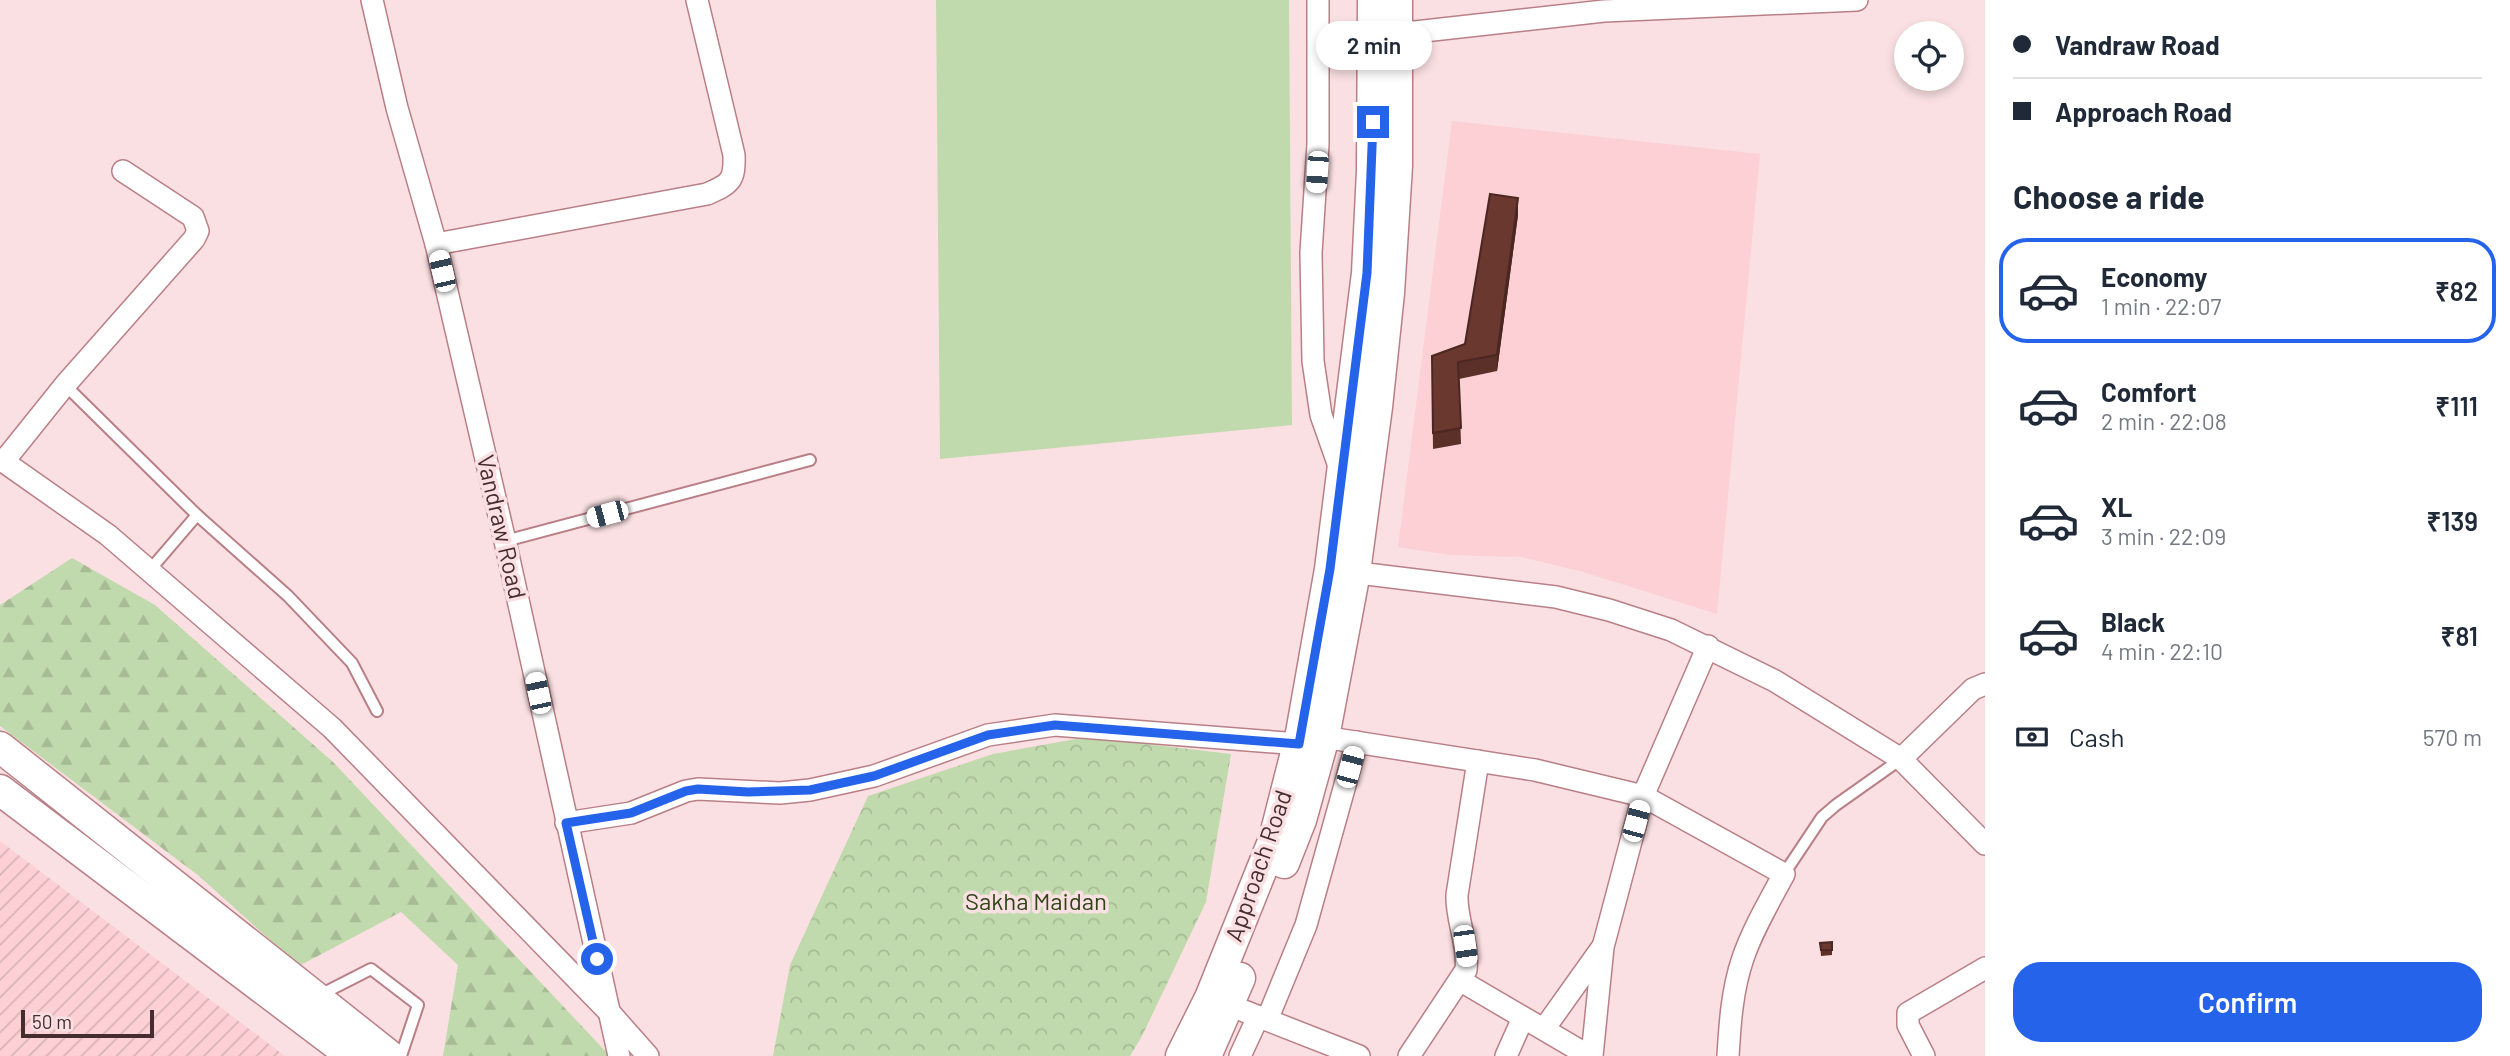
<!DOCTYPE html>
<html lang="en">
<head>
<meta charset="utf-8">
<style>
  body { margin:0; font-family:Barlow,sans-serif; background:#f2f2f3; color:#1f2937; height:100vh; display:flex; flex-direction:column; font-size:26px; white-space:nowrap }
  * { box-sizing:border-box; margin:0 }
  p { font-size:23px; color:#747a83 }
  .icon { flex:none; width:38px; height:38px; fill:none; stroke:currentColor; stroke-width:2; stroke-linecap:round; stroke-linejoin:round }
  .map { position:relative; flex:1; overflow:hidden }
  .sheet { display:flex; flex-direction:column; background:#fff; width:525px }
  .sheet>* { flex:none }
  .hud { display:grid; align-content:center; height:154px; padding:0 28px; background:#fff }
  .controls { position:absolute; left:1894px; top:21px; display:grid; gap:14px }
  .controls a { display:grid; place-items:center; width:70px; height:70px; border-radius:50%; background:#fff; box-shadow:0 4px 10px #0003; font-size:35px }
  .scale { position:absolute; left:21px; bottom:18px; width:133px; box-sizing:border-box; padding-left:7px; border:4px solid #452c2f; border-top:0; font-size:19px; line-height:24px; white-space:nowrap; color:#452c2f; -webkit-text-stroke:5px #fae0e2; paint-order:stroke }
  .end { position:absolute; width:32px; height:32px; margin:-16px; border:9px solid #2563eb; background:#fff; box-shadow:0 0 0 4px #fff }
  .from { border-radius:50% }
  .bubble { position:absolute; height:49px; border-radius:24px; background:#fff; box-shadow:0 4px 10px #0003; font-size:23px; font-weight:600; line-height:49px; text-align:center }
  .car { position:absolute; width:21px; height:42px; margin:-21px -10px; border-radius:9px; box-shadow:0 0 5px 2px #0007; background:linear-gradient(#fff 24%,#345 0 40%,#fff 0 76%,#345 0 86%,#fff 0) }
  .hud b { display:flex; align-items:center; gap:24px; height:66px; font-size:26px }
  .hud b+b { border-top:2px solid #e0e1e3 }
  .hud i { width:18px; height:18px; background:#1f2937 }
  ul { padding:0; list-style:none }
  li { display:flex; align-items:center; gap:21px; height:105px; margin:0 14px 10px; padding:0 14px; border:4px solid transparent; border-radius:28px }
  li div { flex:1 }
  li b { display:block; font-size:26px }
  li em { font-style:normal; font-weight:600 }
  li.on { border-color:#2563eb }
  li>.icon { width:63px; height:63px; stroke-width:1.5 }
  h2 { padding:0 28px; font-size:32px; line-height:84px }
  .pay { display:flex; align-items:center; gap:18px; height:77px; padding:0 28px; font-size:26px }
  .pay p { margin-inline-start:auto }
  .primary-button { display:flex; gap:14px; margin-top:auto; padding:14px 28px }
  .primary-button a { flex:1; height:80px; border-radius:28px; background:#2563eb; color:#fff; font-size:28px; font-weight:600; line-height:80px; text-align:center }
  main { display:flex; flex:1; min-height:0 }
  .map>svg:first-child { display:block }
  .built { fill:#fcd0d4 }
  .industrial { fill:url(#industrial-furrows) }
  .grass { fill:#c1daad }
  .forest { fill:url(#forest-firs) }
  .park { fill:url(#park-crowns) }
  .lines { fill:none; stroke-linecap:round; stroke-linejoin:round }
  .lane-casing { stroke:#b97f86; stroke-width:14 }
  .street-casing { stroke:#b97f86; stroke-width:24 }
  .secondary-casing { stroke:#b97f86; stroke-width:33 }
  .lane { stroke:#fff; stroke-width:10 }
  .street { stroke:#fff; stroke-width:21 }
  .secondary { stroke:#fff; stroke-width:30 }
  .wall { fill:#5b3028 }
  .shaded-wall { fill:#4a2721 }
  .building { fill:#6a382f; stroke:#4a2721; stroke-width:2 }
  .route { stroke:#2563eb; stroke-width:9 }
  .labels { text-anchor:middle; stroke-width:7; stroke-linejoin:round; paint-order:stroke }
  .street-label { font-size:24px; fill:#452c2f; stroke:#fae0e2 }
  .park-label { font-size:24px; fill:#2e4516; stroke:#fae0e2 }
</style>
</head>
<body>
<main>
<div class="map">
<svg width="1985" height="1056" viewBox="0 0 1985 1056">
  <defs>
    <pattern id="industrial-furrows" width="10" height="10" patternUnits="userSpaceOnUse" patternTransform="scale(1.75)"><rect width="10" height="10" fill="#fcd0d4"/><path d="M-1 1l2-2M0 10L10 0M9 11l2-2" fill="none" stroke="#d9b3b6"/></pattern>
    <pattern id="forest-firs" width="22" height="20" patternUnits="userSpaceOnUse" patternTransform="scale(1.75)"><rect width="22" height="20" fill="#c1daad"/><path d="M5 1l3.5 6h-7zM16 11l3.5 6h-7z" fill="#a7bb95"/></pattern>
    <pattern id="park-crowns" width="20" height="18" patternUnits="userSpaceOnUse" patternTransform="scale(1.75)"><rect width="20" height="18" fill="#c1daad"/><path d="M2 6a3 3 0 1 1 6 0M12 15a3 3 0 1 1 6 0" fill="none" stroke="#a7bb95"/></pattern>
  </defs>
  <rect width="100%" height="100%" fill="#fae0e2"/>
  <polygon class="built" points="1452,121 1760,154 1717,614 1583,572 1521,557 1450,555 1398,547"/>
  <polygon class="industrial" points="0,841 285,1056 0,1056"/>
  <polygon class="grass" points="936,0 1289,0 1292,425 940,459"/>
  <polygon class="forest" points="72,558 155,605 333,762 610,1056 443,1056 458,965 401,912 299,966 199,876 0,726 0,605"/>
  <polygon class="park" points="1087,737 1231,754 1206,902 1142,1036 1130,1056 773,1056 790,965 868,796 993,754"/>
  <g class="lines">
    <g class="lane-casing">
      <g id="lane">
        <polyline points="65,385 197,515 288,596 352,663 377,711"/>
        <polyline points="505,541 810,460"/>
        <polyline points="149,571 197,515"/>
        <polyline points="1784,874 1822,817 1836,805 1901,759"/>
        <polyline points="318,996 371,969 418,1005 401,1056"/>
      </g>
    </g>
    <g class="street-casing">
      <g id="street">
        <polyline points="372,0 397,108 436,244 505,541 619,1056"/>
        <polyline points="1318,0 1318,144 1311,253 1313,361 1321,415 1340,469"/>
        <polyline points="1397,34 1604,11 1857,0"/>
        <path d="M436 244 707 194C730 184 735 181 734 155L697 0"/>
        <polyline points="0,459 108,535 332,728 610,1013 648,1056"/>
        <polyline points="4,461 65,385 194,239 198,231 193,217 123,171"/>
        <polyline points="1342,571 1556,597 1609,610 1671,630 1775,681 1901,759 1985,844"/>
        <path d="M1310 735 1535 770 1643 796 1784 874C1769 902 1753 929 1743 958 1732 990 1730 1023 1728 1056"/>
        <polyline points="1901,759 1973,689 1985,684"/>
        <polyline points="566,823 631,813 686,791 698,789 780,793 810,790 874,776 988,735 1055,725 1299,744"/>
        <polyline points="1461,981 1589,1056"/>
        <polyline points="1216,1000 1359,1056"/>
        <polyline points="1267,1020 1306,925 1357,742"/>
        <polyline points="1544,1029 1601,949"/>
        <polyline points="1240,1056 1258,1017"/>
        <path d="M1409 1056 1466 970C1469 944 1456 920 1457 895L1478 761"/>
        <polyline points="1506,1056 1523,1018"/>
        <polyline points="1592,1056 1603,947 1643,796 1708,646"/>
        <polyline points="1924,1056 1908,1025 1908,1013 1985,968"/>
      </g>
    </g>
    <g class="secondary-casing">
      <g id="secondary">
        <polyline points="0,747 390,1056"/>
        <polyline points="0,790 352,1056"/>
        <polyline points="1284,863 1301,820 1324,737 1355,572 1377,407 1389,293 1397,166 1397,0"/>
        <polyline points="1181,1056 1210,998 1274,839 1301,733 1330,569 1367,273 1372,171 1373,0"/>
        <polyline points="1206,1056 1240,978"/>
      </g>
    </g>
    <use href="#lane" class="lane"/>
    <use href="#street" class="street"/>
    <use href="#secondary" class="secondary"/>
  </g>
  <g class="wall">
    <polygon points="1518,215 1497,371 1459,379 1461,444 1433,449 1432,356 1465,344"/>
    <polygon points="1832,942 1832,955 1821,956 1820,943"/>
  </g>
  <polygon class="shaded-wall" points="1518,198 1518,215 1497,371 1497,355"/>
  <g class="building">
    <polygon points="1490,194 1518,198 1497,355 1458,362 1461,428 1433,433 1432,356 1465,344"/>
    <polygon points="1832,942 1832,950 1821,950 1820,943"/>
  </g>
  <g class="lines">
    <polyline class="route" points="597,959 566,823 631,813 686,791 698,789 748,792 810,790 874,776 988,735 1055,725 1299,744 1330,569 1367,273 1373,122"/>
  </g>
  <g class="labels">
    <g class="street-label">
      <text transform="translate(501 527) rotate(77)" y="8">Vandraw Road</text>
      <text transform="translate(1259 866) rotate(-71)" y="8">Approach Road</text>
    </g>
    <g class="park-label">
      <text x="1036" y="910">Sakha Maidan</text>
    </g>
  </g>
</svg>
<div class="controls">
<a><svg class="icon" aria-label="locate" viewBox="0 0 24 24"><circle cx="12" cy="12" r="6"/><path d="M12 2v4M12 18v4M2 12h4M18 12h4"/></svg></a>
</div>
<div class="scale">50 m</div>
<i class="end from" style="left:597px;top:959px"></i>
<i class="end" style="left:1373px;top:122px"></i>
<div class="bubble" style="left:1316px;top:21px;width:116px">2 min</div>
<i class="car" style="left:1317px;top:172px;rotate:184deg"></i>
<i class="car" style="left:442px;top:271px;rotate:347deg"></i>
<i class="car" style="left:607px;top:514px;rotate:255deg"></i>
<i class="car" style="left:538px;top:693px;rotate:348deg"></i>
<i class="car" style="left:1350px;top:767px;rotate:15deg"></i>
<i class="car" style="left:1636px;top:821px;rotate:15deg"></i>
<i class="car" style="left:1465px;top:946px;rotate:172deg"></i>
</div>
<section class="sheet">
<div class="hud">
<b><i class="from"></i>Vandraw Road</b>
<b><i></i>Approach Road</b>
</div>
<h2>Choose a ride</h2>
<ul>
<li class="on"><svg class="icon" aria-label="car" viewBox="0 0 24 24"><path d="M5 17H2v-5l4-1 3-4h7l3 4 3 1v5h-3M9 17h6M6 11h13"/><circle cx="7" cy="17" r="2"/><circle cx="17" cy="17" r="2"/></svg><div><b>Economy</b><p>1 min · 22:07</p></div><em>₹82</em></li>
<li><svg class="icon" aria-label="car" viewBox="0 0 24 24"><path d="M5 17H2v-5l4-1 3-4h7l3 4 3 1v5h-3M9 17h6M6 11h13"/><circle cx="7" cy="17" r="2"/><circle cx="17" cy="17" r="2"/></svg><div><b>Comfort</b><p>2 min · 22:08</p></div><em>₹111</em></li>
<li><svg class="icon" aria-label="car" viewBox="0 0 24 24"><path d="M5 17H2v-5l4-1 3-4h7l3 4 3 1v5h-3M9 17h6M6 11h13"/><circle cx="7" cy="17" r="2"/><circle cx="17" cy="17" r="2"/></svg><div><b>XL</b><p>3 min · 22:09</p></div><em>₹139</em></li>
<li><svg class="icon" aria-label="car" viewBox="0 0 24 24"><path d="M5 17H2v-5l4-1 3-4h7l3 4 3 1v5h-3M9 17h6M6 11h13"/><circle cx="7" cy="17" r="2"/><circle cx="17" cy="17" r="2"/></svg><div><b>Black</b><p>4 min · 22:10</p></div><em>₹81</em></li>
</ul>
<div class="pay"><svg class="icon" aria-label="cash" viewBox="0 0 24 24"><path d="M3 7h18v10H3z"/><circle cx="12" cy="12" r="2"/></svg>Cash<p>570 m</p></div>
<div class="primary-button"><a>Confirm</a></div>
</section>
</main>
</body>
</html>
